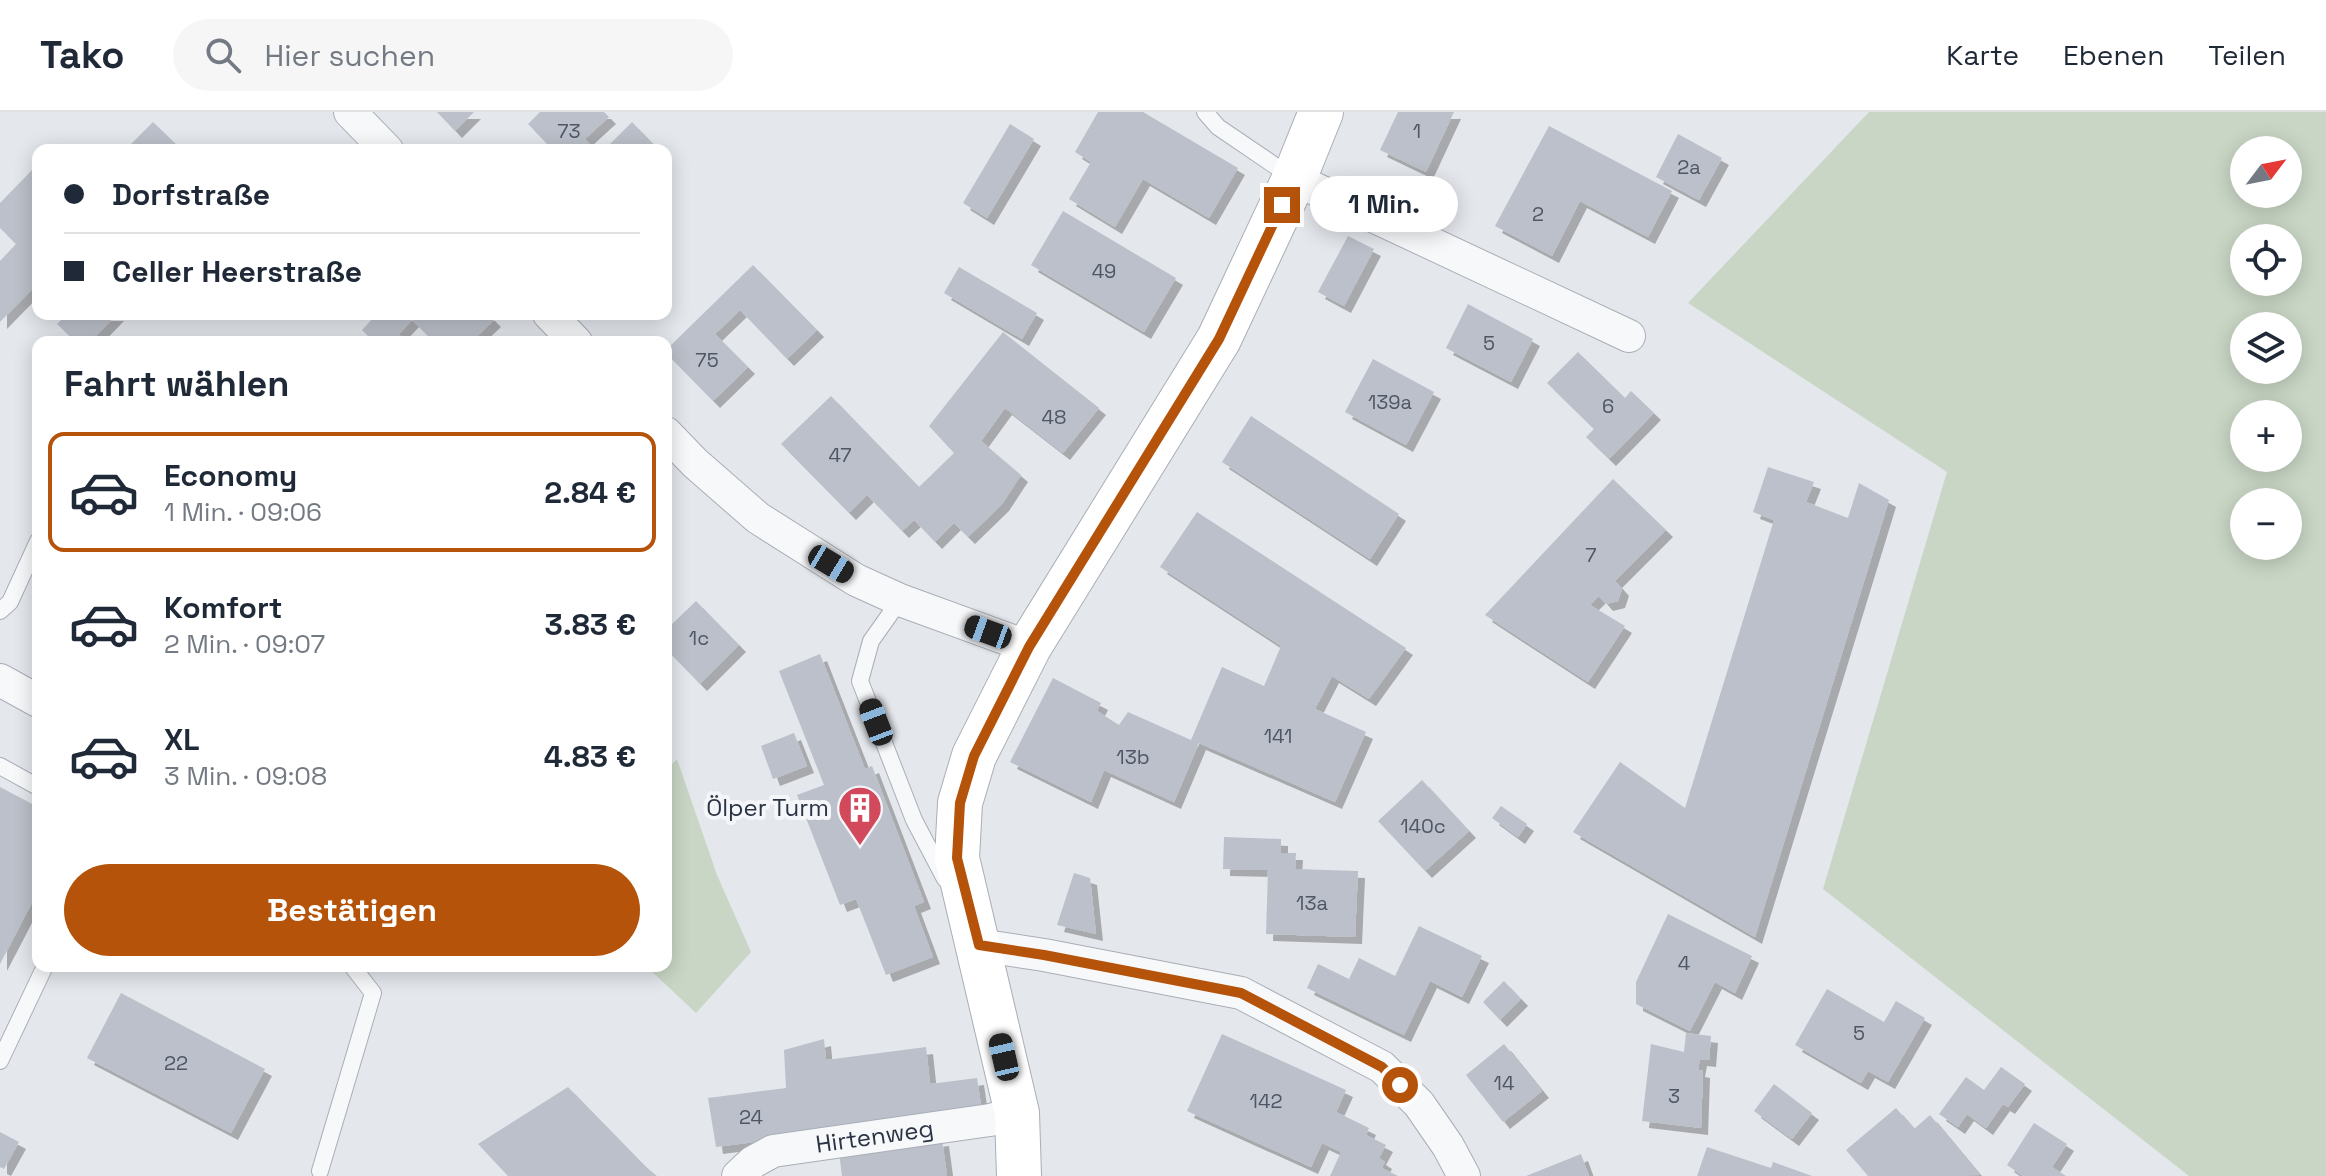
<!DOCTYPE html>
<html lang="de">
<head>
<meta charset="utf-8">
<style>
  body { margin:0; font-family:"Space Grotesk",sans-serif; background:#f6f6f7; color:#1f2937; height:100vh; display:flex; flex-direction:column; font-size:30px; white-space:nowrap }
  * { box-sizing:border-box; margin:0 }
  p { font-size:26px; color:#747a83 }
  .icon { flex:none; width:44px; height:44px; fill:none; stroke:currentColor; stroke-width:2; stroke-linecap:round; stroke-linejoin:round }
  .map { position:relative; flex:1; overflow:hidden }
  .sheet { position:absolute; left:32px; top:224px; width:640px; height:636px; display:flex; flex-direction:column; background:#fff; border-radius:16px; box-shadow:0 4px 20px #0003 }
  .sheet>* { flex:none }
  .top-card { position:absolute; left:32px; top:32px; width:640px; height:176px; border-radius:16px; box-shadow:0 4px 20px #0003; display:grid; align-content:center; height:176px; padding:0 32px; background:#fff }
  .needle { width:52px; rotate:58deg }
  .controls { position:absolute; left:2230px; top:24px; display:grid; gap:16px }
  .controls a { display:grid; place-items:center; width:72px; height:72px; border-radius:50%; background:#fff; box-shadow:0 4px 20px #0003; font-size:40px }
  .end { position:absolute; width:36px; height:36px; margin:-18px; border:10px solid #b45309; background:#fff; box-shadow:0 0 0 4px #fff }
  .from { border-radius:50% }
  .bubble { position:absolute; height:56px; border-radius:28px; background:#fff; box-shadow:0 4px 20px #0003; font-size:26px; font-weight:700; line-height:56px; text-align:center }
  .car { position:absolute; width:24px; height:48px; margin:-24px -12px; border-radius:10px; box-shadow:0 0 6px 2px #0007; background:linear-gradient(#222 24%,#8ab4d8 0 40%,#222 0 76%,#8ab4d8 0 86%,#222 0) }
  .top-card b { display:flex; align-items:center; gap:28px; height:76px; font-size:30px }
  .top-card b+b { border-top:2px solid #e0e1e3 }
  .top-card i { width:20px; height:20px; background:#1f2937 }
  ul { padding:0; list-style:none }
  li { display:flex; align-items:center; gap:24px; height:120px; margin:0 16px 12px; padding:0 16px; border:4px solid transparent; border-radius:16px }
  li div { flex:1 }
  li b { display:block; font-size:30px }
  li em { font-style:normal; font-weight:700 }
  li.on { border-color:#b45309 }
  li>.icon { width:72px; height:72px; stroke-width:1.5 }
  h2 { padding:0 32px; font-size:36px; line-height:96px }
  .primary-button { display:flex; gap:16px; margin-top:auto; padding:16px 32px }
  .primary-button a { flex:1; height:92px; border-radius:48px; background:#b45309; color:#fff; font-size:32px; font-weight:700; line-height:92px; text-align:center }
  header { display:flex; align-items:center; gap:48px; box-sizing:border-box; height:112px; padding:0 40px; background:#fff; border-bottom:2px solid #e0e1e3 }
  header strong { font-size:38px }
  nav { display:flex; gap:44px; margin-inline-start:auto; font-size:28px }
  .search { width:560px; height:72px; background:#f6f6f7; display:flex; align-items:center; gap:20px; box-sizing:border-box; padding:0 28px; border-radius:44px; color:#747a83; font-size:30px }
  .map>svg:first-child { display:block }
  .green { fill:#c9d6c5; fill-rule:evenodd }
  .building { fill:#bbc0ca; filter:url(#shadow) }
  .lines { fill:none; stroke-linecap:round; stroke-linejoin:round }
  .service-casing { stroke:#a9aeb7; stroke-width:18 }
  .minor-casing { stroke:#a9aeb7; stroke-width:34 }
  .secondary-casing { stroke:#a9aeb7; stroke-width:46 }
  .service { stroke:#f7f8fa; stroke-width:16 }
  .minor { stroke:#f7f8fa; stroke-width:32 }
  .secondary { stroke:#fff; stroke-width:44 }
  .route { stroke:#b45309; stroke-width:10 }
  .labels { text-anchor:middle; stroke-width:8; stroke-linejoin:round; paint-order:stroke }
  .number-label { font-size:20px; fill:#4f5766 }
  .poi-label { font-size:24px; fill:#2b3445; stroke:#f4f6f9; text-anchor:end }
  .street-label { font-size:24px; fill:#2b3445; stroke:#f4f6f9 }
</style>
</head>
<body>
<header>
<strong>Tako</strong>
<div class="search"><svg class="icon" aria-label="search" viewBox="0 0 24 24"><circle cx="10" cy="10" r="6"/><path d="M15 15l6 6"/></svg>Hier suchen</div>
<nav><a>Karte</a><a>Ebenen</a><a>Teilen</a></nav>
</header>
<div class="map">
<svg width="2326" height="1064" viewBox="0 0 2326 1064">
  <defs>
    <filter id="shadow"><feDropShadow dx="7" dy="7" stdDeviation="0" flood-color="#0004"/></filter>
  </defs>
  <rect width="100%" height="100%" fill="#e4e7ec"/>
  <g class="green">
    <path d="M1869 0H2326V1064H2189L1823 777 1947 360 1688 191ZM2244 38H2288V82H2244ZM2244 126H2288V170H2244ZM2244 214H2288V258H2244ZM2244 302H2288V346H2244ZM2244 390H2288V434H2244Z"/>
    <polygon points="677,647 717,763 751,840 696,901 646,854 666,854 666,658"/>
  </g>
  <g class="building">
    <polygon points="437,0 474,0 455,19"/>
    <polygon points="540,0 604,0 609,5 585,27 596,38 540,38 547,32 528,12"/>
    <polygon points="1098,0 1143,0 1238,56 1209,106 1143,67 1115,115 1069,87 1091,50 1075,40"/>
    <polygon points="1398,0 1454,0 1426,60 1380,38"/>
    <polygon points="153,10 182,38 125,38"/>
    <polygon points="632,10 659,38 604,38"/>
    <polygon points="1010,12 1034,27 987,106 963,91"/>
    <polygon points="1549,14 1672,79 1648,125 1580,89 1552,144 1495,114"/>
    <polygon points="1678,22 1722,46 1699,88 1656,65"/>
    <polygon points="34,56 38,60 38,171 0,210 0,149 16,132 0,116 0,91"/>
    <polygon points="1063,99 1176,166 1144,220 1031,153"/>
    <polygon points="1348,124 1374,137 1344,194 1318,180"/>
    <polygon points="753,153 817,218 787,247 740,198 715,222 748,255 713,289 666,241 666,238"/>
    <polygon points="959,155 1037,201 1022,227 944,181"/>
    <polygon points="1468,192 1533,227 1511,270 1446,236"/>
    <polygon points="67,202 117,202 90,230 76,230 57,212"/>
    <polygon points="377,202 488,202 494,208 471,230 434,230 412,208 399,222 407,230 374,230 362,218"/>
    <polygon points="1003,220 1099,296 1063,341 1005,296 981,329 1021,363 1002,392 968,425 954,411 935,430 914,408 902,419 867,383 849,401 781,332 831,284 919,375 954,341 929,314"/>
    <polygon points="1578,240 1625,286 1631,279 1654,301 1609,347 1586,325 1594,317 1547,271"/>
    <polygon points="1373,247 1434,280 1406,333 1345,300"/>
    <polygon points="1251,304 1399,402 1370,447 1222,350"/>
    <polygon points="1768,355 1814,370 1806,390 1848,406 1859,371 1889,388 1755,825 1573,720 1620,650 1685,696 1774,408 1753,400"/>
    <polygon points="1613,367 1666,418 1615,469 1622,477 1618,489 1606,492 1599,484 1590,493 1625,514 1588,570 1485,503"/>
    <polygon points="1197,400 1406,536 1369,587 1332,564 1315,597 1366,620 1335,690 1199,631 1174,690 1104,658 1091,690 1010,650 1053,566 1101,591 1097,599 1119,613 1128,600 1191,628 1222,555 1264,574 1281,534 1160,455"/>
    <polygon points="696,489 739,533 700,572 666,537 666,518"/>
    <polygon points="820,542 865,657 872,654 924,790 914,794 933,845 886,863 856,787 840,793 797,683 824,673 779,559"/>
    <polygon points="794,621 807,654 773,667 761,634"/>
    <polygon points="1422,668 1469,719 1425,759 1378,709"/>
    <polygon points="0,675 38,695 38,779 0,852"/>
    <polygon points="1501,694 1527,712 1518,725 1492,706"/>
    <polygon points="1224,725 1281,727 1281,741 1296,741 1295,757 1358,759 1355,825 1266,822 1268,758 1223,757"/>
    <polygon points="1074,761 1090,766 1096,822 1057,813"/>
    <polygon points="1668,802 1752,844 1735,881 1715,870 1690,919 1636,892 1636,870"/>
    <polygon points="1419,814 1482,844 1462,885 1430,869 1404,923 1307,876 1318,852 1349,867 1359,846 1395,864"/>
    <polygon points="1504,869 1521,887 1500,908 1483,890"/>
    <polygon points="1827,877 1884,910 1896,889 1925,906 1888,970 1868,959 1861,971 1795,933"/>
    <polygon points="121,881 265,957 231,1021 87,946"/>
    <polygon points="1686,921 1711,924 1709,948 1700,947 1698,958 1703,959 1701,1016 1642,1009 1651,932 1684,940"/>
    <polygon points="1222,922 1346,978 1336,1000 1369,1016 1366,1023 1386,1033 1379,1046 1385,1050 1382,1056 1398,1064 1330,1064 1341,1040 1322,1031 1311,1055 1187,999"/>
    <polygon points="824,927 826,948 926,935 930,972 977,966 982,1000 716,1035 708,986 786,976 784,938"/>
    <polygon points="1504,932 1542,979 1503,1010 1466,963"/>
    <polygon points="2001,955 2025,972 2008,995 2003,992 1986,1016 1967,1002 1958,1015 1939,1002 1966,965 1984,978"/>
    <polygon points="1774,972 1812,1001 1792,1027 1754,999"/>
    <polygon points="568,975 645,1054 657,1064 508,1064 478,1032"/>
    <polygon points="1896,996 1914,1017 1930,1003 1980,1063 1868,1064 1846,1038"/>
    <polygon points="2034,1011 2067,1032 2052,1055 2066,1064 2023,1064 2007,1053"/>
    <polygon points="0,1020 19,1030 4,1057 0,1055"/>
    <polygon points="942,1027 947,1064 842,1064 839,1040"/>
    <polygon points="1707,1035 1771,1056 1773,1050 1812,1064 1697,1064"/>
    <polygon points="1581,1042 1589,1064 1526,1064"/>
  </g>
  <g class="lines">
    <g class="service-casing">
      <g id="service">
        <polyline points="1205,0 1218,15 1293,66"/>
        <polyline points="900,488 871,529 860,569 914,708 945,767"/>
        <polyline points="0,499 10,490 38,429"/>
        <polyline points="0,654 38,675"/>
        <polyline points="0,949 45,854"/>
        <polyline points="320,1059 373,881 352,854"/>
      </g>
    </g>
    <g class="minor-casing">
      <g id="minor">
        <polyline points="350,0 387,38"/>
        <polyline points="1294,67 1629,224"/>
        <polyline points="549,202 576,230"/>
        <polyline points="666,321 695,351 758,406 856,468 900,488 1029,535"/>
        <polyline points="0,568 38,589"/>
        <polyline points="979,833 1044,843 1241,881 1382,955 1419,992 1448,1034 1464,1064"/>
        <path id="s1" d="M738 1064 753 1050 773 1039 990 1008 1017 1001"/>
      </g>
    </g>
    <g class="secondary-casing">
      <polyline id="secondary" points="1019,1064 1017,1001 957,746 960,691 974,644 1029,535 1219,227 1294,67 1321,0"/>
    </g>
    <use href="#service" class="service"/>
    <use href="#minor" class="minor"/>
    <use href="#secondary" class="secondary"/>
  </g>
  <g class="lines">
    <polyline class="route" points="1282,93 1219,227 1029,535 974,644 960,691 957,746 979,833 1044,843 1241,881 1382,955 1400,973"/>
  </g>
  <defs>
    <g id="building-pin" transform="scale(2.3)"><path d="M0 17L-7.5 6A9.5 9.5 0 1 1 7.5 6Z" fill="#d1495b" stroke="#f4f6f9"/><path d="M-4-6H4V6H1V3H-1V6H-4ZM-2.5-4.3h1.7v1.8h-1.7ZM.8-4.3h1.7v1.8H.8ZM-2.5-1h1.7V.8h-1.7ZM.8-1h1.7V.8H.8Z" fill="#fff"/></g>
  </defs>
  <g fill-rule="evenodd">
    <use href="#building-pin" x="860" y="696"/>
  </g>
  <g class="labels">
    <g class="number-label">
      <text x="569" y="26">73</text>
      <text x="1417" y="26">1</text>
      <text x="1689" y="62">2a</text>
      <text x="1538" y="109">2</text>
      <text x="1104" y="166">49</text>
      <text x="1489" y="238">5</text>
      <text x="707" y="255">75</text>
      <text x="1390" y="297">139a</text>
      <text x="1608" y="301">6</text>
      <text x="1054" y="312">48</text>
      <text x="840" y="350">47</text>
      <text x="1591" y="450">7</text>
      <text x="699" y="533">1c</text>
      <text x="1278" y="631">141</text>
      <text x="1133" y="652">13b</text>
      <text x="1423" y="721">140c</text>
      <text x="1312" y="798">13a</text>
      <text x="1684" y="858">4</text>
      <text x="1859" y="928">5</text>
      <text x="176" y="958">22</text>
      <text x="1504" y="978">14</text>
      <text x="1674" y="991">3</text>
      <text x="1266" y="996">142</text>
      <text x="751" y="1012">24</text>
    </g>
    <g class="poi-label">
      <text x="829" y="704">Ölper Turm</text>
    </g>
    <g class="street-label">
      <text dy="8" stroke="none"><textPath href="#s1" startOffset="146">Hirtenweg</textPath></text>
    </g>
  </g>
</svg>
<div class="controls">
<a><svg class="needle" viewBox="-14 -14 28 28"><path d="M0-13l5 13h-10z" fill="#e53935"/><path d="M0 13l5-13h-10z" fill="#747a83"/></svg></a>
<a><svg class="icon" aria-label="locate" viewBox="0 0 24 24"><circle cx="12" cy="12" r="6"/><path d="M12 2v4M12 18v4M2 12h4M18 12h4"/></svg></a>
<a><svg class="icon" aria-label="layers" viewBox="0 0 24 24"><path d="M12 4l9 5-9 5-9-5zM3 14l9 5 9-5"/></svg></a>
<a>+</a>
<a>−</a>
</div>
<i class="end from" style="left:1400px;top:973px"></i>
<i class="end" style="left:1282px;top:93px"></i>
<div class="bubble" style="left:1310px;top:64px;width:148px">1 Min.</div>
<i class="car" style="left:831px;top:452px;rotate:121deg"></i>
<i class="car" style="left:988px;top:520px;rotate:290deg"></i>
<i class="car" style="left:876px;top:610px;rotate:339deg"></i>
<i class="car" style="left:1004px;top:945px;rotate:347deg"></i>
<div class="top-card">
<b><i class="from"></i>Dorfstraße</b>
<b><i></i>Celler Heerstraße</b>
</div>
<section class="sheet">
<h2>Fahrt wählen</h2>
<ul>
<li class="on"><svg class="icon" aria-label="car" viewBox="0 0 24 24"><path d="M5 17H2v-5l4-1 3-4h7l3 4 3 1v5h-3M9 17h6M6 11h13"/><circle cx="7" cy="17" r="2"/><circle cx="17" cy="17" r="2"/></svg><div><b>Economy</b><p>1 Min. · 09:06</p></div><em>2.84 €</em></li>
<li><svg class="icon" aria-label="car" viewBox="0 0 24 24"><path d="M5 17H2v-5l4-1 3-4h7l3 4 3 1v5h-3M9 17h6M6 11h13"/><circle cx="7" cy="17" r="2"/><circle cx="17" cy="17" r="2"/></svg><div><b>Komfort</b><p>2 Min. · 09:07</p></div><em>3.83 €</em></li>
<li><svg class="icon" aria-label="car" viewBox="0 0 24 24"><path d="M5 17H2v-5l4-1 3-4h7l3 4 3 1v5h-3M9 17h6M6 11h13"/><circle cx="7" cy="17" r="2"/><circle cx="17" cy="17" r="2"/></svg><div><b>XL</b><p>3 Min. · 09:08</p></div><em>4.83 €</em></li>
</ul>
<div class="primary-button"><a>Bestätigen</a></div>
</section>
</div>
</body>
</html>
